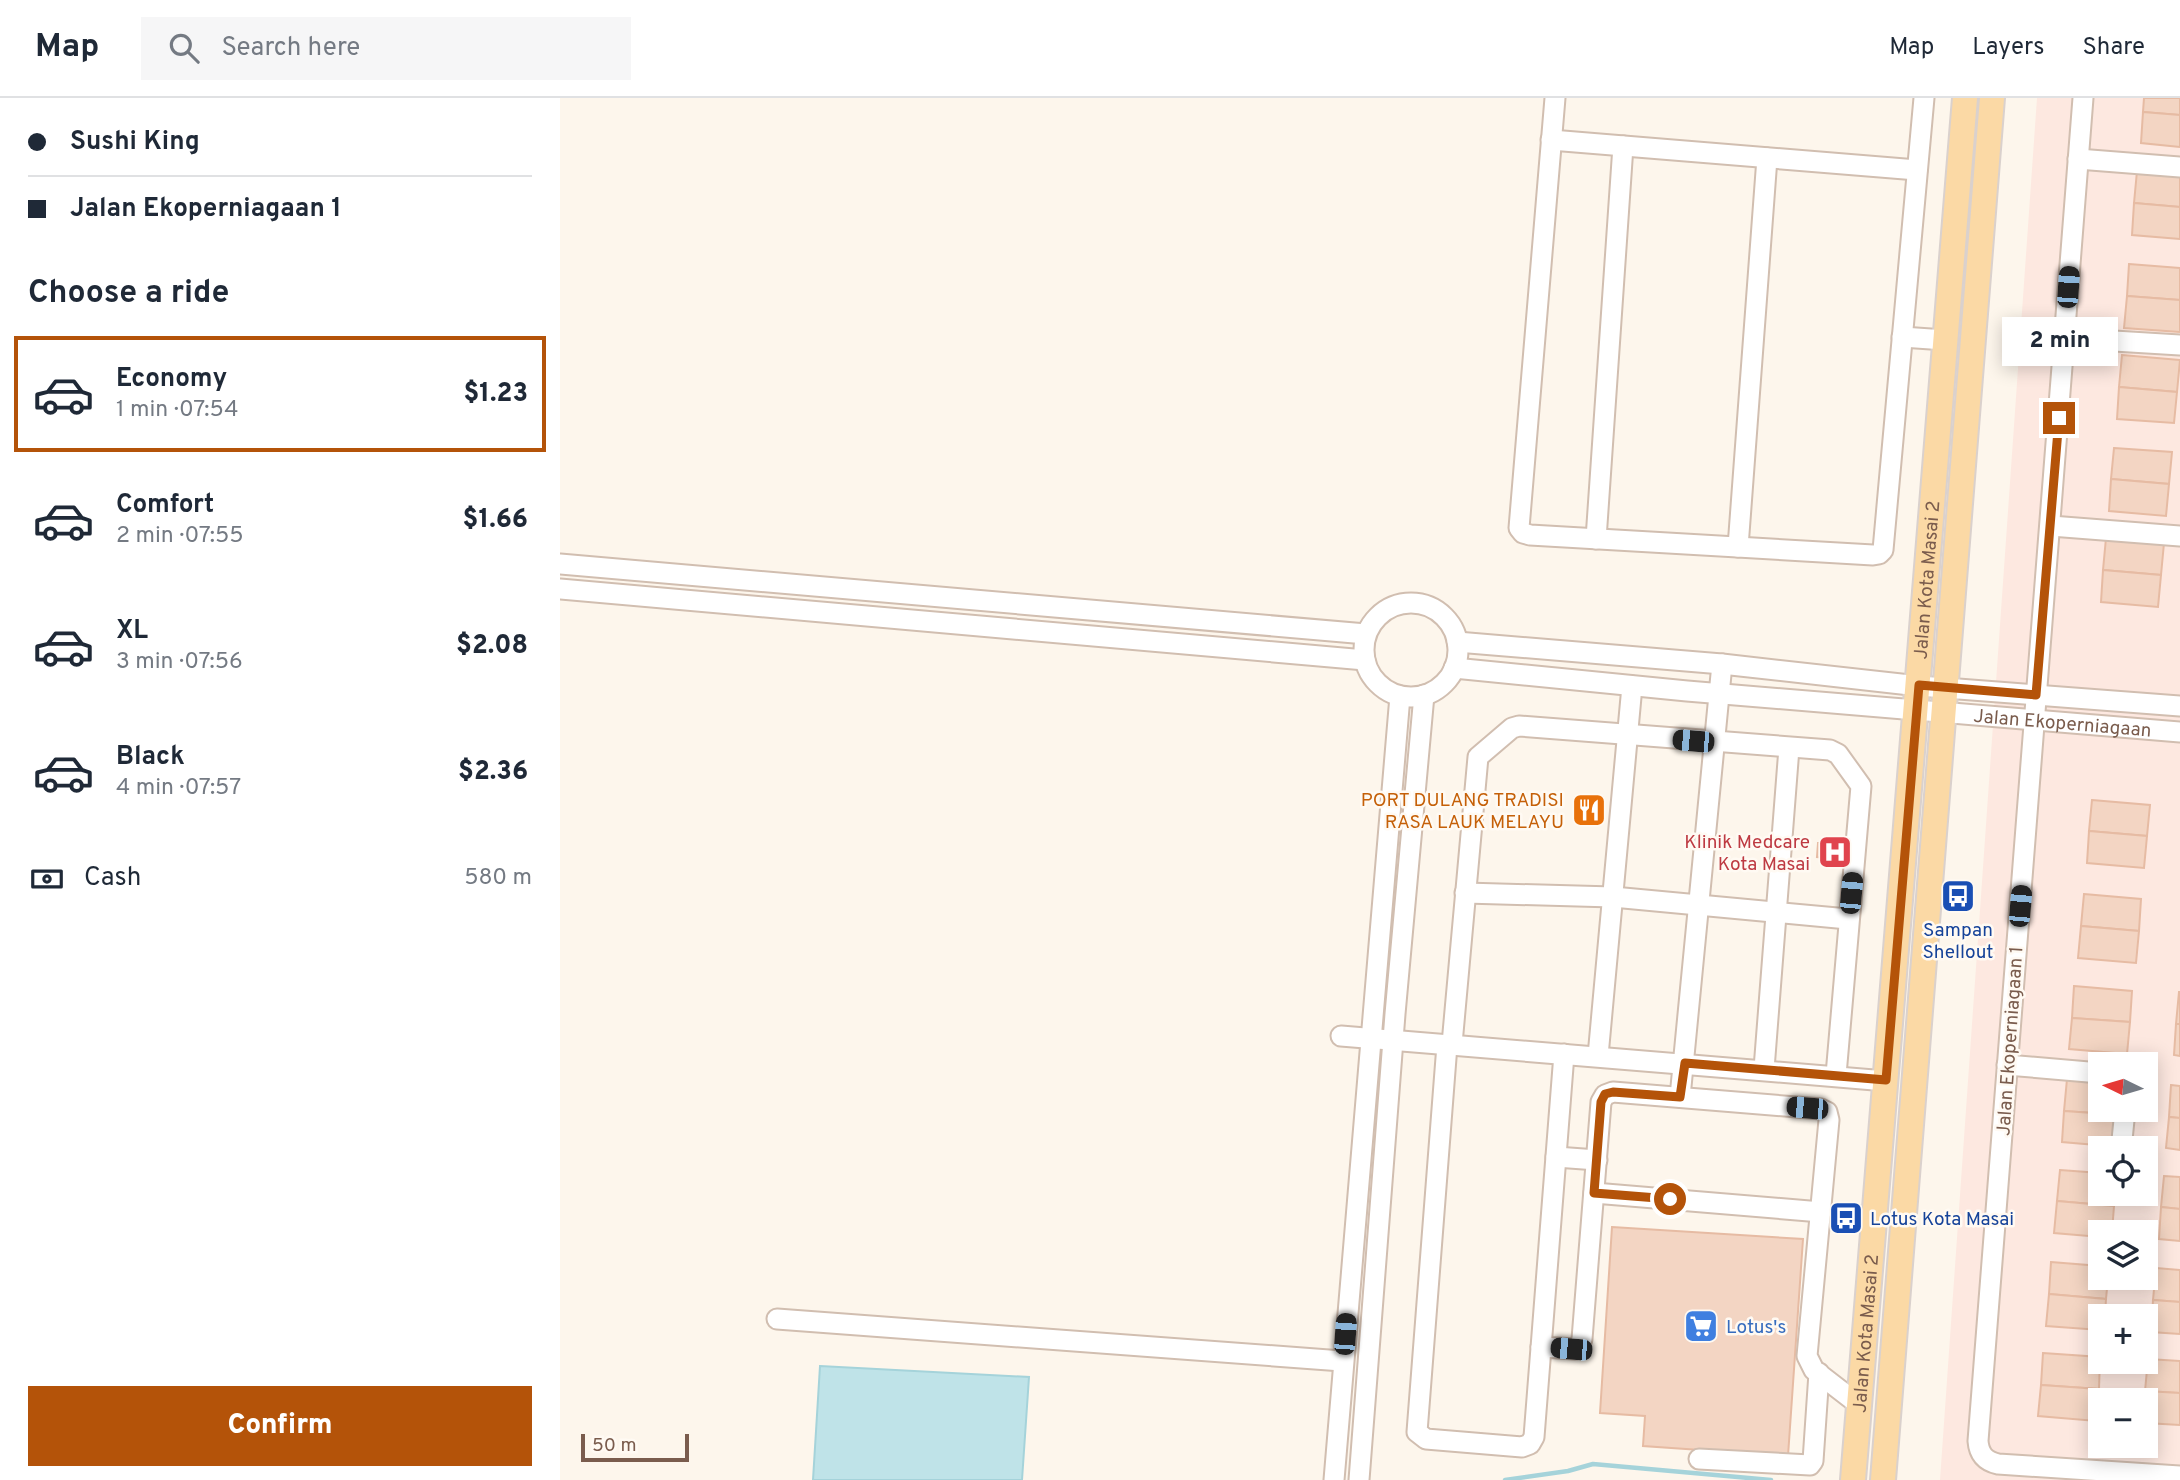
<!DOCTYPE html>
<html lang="en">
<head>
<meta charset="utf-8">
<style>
  body { margin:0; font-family:Overpass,sans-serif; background:#f6f6f7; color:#1f2937; height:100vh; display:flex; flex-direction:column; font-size:26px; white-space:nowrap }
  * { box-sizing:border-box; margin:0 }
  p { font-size:23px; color:#747a83 }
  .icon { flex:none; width:38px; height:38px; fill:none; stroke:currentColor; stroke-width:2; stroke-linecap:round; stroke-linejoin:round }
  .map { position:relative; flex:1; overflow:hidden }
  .sheet { display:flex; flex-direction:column; background:#fff; width:560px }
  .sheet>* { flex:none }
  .hud { display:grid; align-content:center; height:154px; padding:0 28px; background:#fff }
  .needle { width:46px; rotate:275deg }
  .buttons { position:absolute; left:1528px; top:954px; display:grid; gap:14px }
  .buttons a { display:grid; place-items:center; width:70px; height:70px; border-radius:0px; background:#fff; box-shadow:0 4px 18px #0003; font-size:35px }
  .scale { position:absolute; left:21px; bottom:18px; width:108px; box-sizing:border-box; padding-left:7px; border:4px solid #7a5c4d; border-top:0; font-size:19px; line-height:24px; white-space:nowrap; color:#7a5c4d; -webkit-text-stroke:5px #fffaf3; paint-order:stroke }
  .end { position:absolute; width:32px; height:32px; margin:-16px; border:9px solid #b45309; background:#fff; box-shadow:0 0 0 4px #fff }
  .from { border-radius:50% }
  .bubble { position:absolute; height:49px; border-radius:0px; background:#fff; box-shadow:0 4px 18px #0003; font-size:23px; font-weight:800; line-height:49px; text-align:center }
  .car { position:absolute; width:21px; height:42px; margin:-21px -10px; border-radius:9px; box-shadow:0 0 5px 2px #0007; background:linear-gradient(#222 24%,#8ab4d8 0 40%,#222 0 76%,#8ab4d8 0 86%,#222 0) }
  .hud b { display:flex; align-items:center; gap:24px; height:66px; font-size:26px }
  .hud b+b { border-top:2px solid #e0e1e3 }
  .hud i { width:18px; height:18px; background:#1f2937 }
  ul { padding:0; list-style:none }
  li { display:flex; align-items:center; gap:21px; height:116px; margin:0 14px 10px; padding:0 14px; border:4px solid transparent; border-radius:0px }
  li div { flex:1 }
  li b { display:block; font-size:26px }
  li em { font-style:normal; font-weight:800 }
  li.on { border-color:#b45309 }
  li>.icon { width:63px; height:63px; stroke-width:1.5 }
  h2 { padding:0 28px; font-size:32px; line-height:84px }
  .pay { display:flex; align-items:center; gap:18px; height:77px; padding:0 28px; font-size:26px }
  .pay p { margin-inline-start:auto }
  .action { display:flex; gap:14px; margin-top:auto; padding:14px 28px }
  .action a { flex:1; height:80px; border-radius:0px; background:#b45309; color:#fff; font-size:28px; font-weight:800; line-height:80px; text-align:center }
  header { display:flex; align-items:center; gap:42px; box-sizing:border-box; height:98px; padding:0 35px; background:#fff; border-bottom:2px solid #e0e1e3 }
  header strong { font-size:33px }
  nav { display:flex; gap:38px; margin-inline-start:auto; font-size:24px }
  .search { width:490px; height:63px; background:#f6f6f7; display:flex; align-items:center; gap:18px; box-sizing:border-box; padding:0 24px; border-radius:0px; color:#747a83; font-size:26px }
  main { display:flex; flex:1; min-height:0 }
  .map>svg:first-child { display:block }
  .commercial { fill:#fde8e0; fill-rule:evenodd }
  .water { fill:#bfe3e8; stroke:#a5d3da; stroke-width:2 }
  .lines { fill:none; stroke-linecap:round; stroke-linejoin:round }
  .stream { stroke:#a5d3da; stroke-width:4.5 }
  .building { fill:#f3d5c3; stroke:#e6bba3; stroke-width:2 }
  .minor-casing { stroke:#d1beb0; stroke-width:23 }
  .major-casing { stroke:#dad1cd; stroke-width:28 }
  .minor { stroke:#fff; stroke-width:19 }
  .major { stroke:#fbd9a5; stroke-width:24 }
  .route { stroke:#b45309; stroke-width:9 }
  .labels { text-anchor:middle; stroke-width:5; stroke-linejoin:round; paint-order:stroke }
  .street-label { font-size:19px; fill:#7a5c4d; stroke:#fffaf3 }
  .food-label { font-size:19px; fill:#c56008; stroke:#fffaf3; text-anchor:end }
  .health-label { font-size:19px; fill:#be3a42; stroke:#fffaf3; text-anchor:end }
  .transit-label { font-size:19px; fill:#164399; stroke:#fffaf3 }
  .shop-label { font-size:19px; fill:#366cbe; stroke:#fffaf3; text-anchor:start }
</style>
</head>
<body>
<header>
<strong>Map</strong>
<div class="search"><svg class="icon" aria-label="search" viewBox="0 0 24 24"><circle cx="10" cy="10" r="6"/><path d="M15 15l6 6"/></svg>Search here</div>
<nav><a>Map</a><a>Layers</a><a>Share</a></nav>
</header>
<main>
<section class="sheet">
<div class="hud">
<b><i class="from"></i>Sushi King</b>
<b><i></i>Jalan Ekoperniagaan 1</b>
</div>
<h2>Choose a ride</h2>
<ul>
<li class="on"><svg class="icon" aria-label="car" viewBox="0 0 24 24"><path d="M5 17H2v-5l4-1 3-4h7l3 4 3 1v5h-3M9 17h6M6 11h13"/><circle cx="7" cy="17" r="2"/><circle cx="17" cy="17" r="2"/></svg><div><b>Economy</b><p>1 min · 07:54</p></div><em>$1.23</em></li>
<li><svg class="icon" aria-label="car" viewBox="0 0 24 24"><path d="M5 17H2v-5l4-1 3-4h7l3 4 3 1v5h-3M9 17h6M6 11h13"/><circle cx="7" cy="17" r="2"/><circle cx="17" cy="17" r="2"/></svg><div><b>Comfort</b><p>2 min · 07:55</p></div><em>$1.66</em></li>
<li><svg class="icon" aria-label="car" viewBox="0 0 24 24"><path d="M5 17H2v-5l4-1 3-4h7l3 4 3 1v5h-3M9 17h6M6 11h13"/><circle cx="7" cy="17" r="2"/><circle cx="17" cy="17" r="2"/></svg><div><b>XL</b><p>3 min · 07:56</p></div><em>$2.08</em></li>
<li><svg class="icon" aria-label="car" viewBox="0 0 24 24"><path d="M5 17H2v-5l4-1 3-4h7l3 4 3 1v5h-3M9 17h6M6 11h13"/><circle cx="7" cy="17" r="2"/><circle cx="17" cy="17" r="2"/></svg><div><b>Black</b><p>4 min · 07:57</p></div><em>$2.36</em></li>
</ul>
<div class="pay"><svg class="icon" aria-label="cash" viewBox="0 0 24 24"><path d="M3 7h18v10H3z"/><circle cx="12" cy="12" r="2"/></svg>Cash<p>580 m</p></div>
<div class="action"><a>Confirm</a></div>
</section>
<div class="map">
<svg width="1620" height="1382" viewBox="0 0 1620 1382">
  <rect width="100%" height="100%" fill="#fdf6ec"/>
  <path class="commercial" d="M1477 0H1620V1382H1380ZM1540 966H1586V1012H1540ZM1540 1050H1586V1096H1540ZM1540 1134H1586V1180H1540ZM1540 1218H1586V1264H1540ZM1540 1302H1586V1348H1540Z"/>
  <polygon class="water" points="260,1268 469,1279 462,1382 253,1382"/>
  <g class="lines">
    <polyline class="stream" points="945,1382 1008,1373 1033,1366 1211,1382"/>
  </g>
  <g class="building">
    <polygon points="1584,0 1620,0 1620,17 1583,14"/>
    <polygon points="1583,14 1620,17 1620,49 1581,45"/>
    <polygon points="1577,73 1620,77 1620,109 1574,105"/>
    <polygon points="1574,105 1620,109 1620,141 1572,137"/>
    <polygon points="1569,166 1620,170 1620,202 1567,198"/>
    <polygon points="1567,198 1620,202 1620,234 1564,230"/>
    <polygon points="1562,257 1620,262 1617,294 1559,289"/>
    <polygon points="1559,289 1617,294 1614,325 1557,321"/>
    <polygon points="1554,350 1612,354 1609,386 1551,381"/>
    <polygon points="1551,381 1609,386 1606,418 1549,413"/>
    <polygon points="1546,440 1604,445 1601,477 1543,472"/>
    <polygon points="1543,472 1601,477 1598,509 1541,504"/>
    <polygon points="1532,702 1590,707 1587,738 1529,733"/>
    <polygon points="1529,733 1587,738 1584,770 1527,765"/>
    <polygon points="1258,745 1293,748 1292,762 1257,759"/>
    <polygon points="1524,796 1581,801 1579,833 1521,828"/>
    <polygon points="1521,828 1579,833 1576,865 1518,860"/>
    <polygon points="1514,888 1572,893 1570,924 1512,920"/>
    <polygon points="1619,894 1620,894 1620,926 1616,926"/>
    <polygon points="1512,920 1570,924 1567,956 1509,951"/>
    <polygon points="1616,926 1620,926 1620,958 1614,957"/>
    <polygon points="1507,981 1540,984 1540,1012 1562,1012 1562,1017 1504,1013"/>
    <polygon points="1611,987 1620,988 1620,1020 1609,1019"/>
    <polygon points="1504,1013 1562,1017 1559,1049 1502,1044"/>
    <polygon points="1609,1019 1620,1020 1620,1052 1606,1050"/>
    <polygon points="1500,1072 1540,1075 1540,1096 1556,1096 1554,1108 1497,1103"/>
    <polygon points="1604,1078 1620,1079 1620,1111 1601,1109"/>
    <polygon points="1497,1103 1554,1108 1552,1134 1540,1134 1540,1139 1494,1135"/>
    <polygon points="1601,1109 1620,1111 1620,1143 1599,1141"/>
    <polygon points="1052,1129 1243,1141 1228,1358 1083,1348 1085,1318 1040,1315"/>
    <polygon points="1491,1164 1540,1168 1540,1180 1548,1180 1546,1201 1489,1196"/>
    <polygon points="1596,1170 1620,1172 1620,1204 1593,1202"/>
    <polygon points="1489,1196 1546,1201 1545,1218 1540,1218 1540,1232 1486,1228"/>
    <polygon points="1593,1202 1620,1204 1620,1236 1591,1234"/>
    <polygon points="1483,1255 1540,1259 1539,1291 1481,1287"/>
    <polygon points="1588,1261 1620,1263 1620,1295 1585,1293"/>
    <polygon points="1481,1287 1539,1291 1536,1323 1478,1318"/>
    <polygon points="1585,1293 1620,1295 1620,1327 1586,1325"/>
  </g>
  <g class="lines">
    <g class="minor-casing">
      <g id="minor">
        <polyline points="995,0 959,430 963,435 970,437 1313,457 1319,456 1323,452 1364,0"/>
        <path d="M1523 0 1418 1343C1419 1356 1425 1363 1438 1366L1620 1378"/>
        <polyline points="991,42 1357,72"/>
        <polyline points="1518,61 1620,69"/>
        <polyline points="1342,239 1385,242"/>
        <polyline points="1505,240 1620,247"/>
        <polyline points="1491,428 1620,438"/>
        <polyline points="1036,441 1063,48"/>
        <polyline points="1178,449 1207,60"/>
        <polyline points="0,466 806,536"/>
        <polyline points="0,491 805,562"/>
        <circle cx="851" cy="552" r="47"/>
        <polyline points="897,544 1162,566 1359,588 1620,608"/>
        <path id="s1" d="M894 570 1127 593 1620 634"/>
        <polyline points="905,795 1053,799 1288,821"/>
        <polyline points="781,938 1326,983"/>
        <polyline points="892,946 918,659 952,630 959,628 1270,652 1278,656 1301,688 1276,977"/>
        <polyline points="887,947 857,1334 866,1341 962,1349 970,1346 974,1339 1004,956"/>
        <polyline points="1038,958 1072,588"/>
        <polyline points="1447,967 1540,975"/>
        <polyline points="1204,971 1229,650"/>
        <polyline points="1120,999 1162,566"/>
        <polyline points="1562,1042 1565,1012"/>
        <polyline points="996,1059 1037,1062"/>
        <polyline points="1034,1095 1261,1114"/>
        <polyline points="217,1221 782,1263"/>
        <polyline points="981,1249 1015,1251 1019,1249 1022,1241 1041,1004 1045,997 1053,994 1261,1011 1267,1014 1269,1022 1247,1258 1254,1272 1298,1306"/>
        <polyline points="1139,1361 1250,1367 1253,1363 1259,1275"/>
        <polyline points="774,1382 840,598"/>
        <polyline points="799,1382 835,916 864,597"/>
      </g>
    </g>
    <g class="major-casing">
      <g id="major">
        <path id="s2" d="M1293 1382 1405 0"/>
        <polyline points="1323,1382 1432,0"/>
      </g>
    </g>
    <use href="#minor" class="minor"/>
    <use href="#major" class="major"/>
  </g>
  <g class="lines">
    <polyline class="route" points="1110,1101 1034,1095 1041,1004 1045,996 1053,994 1120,999 1125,965 1326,982 1359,587 1476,597 1499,320"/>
  </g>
  <defs>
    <g id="restaurant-square" transform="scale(1.75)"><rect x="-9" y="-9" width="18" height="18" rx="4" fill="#e8710a" stroke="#fffaf3"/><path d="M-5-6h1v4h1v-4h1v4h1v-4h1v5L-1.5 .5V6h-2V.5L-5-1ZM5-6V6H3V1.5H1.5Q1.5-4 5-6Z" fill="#fff"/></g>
    <g id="hospital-square" transform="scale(1.75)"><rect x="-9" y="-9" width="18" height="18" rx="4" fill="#e0444e" stroke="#fffaf3"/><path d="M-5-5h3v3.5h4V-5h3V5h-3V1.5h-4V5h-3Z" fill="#fff"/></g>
    <g id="bus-square" transform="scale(1.75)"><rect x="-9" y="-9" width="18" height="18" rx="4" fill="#1a4fb4" stroke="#fffaf3"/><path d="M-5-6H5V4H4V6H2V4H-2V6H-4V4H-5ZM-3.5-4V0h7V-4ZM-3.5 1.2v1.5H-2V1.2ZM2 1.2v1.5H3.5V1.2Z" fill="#fff"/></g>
    <g id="supermarket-square" transform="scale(1.75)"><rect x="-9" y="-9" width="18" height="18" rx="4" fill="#3f7fe0" stroke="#fffaf3"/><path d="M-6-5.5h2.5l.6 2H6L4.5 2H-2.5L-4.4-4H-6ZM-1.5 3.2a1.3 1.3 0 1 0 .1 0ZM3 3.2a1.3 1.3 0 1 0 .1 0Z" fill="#fff"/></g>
  </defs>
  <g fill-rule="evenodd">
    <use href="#restaurant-square" x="1029" y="712"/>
    <use href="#hospital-square" x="1275" y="754"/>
    <use href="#bus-square" x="1398" y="798"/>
    <use href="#bus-square" x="1286" y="1120"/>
    <use href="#supermarket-square" x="1141" y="1228"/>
  </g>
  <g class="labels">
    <g class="street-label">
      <text dy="7" stroke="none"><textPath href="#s2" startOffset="903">Jalan Kota Masai 2</textPath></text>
      <text dy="7" stroke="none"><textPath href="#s1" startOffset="611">Jalan Ekoperniagaan</textPath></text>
      <text transform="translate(1449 943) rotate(-86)" y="7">Jalan Ekoperniagaan 1</text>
      <text dy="7" stroke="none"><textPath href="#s2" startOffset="147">Jalan Kota Masai 2</textPath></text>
    </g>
    <g class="food-label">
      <text x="1004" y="708">PORT DULANG TRADISI<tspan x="1004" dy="22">RASA LAUK MELAYU</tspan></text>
    </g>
    <g class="health-label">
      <text x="1250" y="750">Klinik Medcare<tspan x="1250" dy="22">Kota Masai</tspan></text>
    </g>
    <g class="transit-label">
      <text x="1398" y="838">Sampan<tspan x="1398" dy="22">Shellout</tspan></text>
      <text x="1310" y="1127" text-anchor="start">Lotus Kota Masai</text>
    </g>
    <g class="shop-label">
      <text x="1166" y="1235">Lotus's</text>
    </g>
  </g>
</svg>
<div class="buttons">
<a><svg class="needle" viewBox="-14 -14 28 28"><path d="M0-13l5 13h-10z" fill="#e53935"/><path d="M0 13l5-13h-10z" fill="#747a83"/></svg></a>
<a><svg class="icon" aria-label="locate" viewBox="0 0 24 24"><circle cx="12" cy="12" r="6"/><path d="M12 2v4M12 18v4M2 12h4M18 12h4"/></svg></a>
<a><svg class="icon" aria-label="layers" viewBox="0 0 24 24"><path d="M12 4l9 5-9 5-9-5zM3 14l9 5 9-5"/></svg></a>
<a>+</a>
<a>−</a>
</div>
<div class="scale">50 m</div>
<i class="end from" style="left:1110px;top:1101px"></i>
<i class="end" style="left:1499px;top:320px"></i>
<div class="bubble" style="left:1442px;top:219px;width:116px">2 min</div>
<i class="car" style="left:1508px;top:189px;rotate:4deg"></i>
<i class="car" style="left:1133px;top:643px;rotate:275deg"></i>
<i class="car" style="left:1291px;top:795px;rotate:5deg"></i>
<i class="car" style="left:1460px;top:808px;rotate:5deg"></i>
<i class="car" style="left:1247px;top:1010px;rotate:275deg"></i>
<i class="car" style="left:785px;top:1236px;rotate:4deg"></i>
<i class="car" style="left:1011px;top:1251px;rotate:275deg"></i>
</div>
</main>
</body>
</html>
